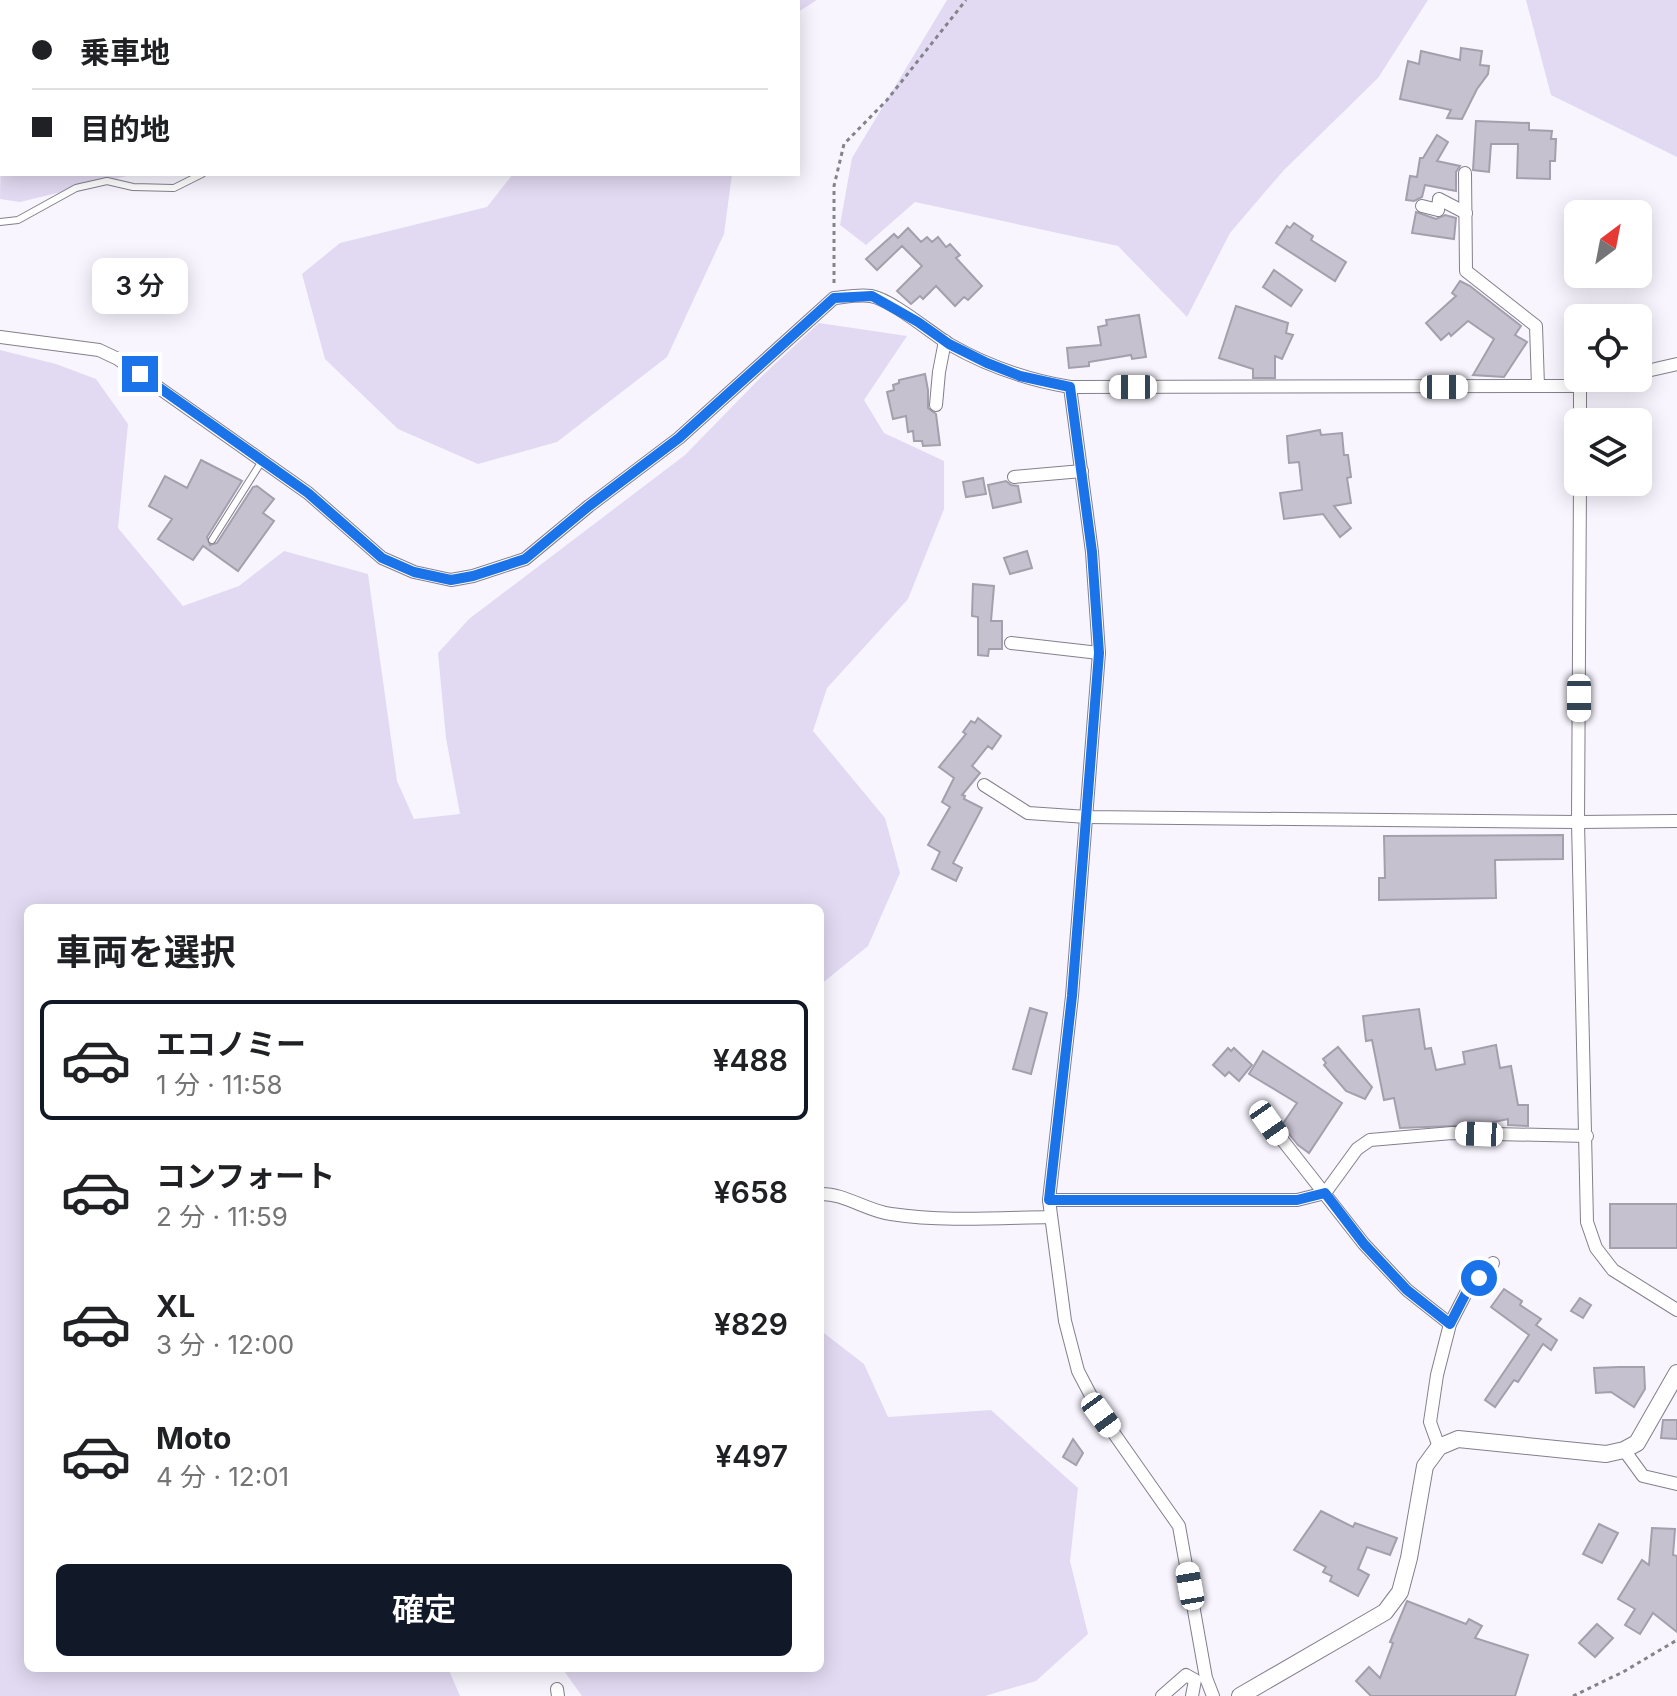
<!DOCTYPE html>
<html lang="ja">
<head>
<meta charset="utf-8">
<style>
  body { margin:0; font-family:Inter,"Noto Sans JP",sans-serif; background:#f6f6f6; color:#202124; height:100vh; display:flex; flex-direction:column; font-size:30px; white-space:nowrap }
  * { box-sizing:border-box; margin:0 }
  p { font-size:26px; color:#757577 }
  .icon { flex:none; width:44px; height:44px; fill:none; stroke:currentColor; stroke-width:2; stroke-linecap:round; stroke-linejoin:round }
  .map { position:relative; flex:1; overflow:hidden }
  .side { position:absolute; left:24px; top:904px; width:800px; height:768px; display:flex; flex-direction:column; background:#fff; border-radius:12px; box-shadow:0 4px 20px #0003 }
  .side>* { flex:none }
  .guide { position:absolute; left:0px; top:0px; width:800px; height:176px; box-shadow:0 4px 20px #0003; display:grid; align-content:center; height:176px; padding:0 32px; background:#fff }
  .needle { width:52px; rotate:32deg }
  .controls { position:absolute; left:1564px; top:200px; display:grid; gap:16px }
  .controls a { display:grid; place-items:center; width:88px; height:88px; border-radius:12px; background:#fff; box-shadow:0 4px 20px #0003; font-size:40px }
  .end { position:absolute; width:36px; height:36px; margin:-18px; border:10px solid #1a73e8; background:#fff; box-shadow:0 0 0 4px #fff }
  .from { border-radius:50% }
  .bubble { position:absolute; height:56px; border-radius:12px; background:#fff; box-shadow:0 4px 20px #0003; font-size:26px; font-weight:600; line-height:56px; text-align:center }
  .car { position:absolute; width:24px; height:48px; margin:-24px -12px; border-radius:10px; box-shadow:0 0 6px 2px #0007; background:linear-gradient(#fff 24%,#345 0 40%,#fff 0 76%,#345 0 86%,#fff 0) }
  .guide b { display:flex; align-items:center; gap:28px; height:76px; font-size:30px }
  .guide b+b { border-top:2px solid #e0e0e0 }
  .guide i { width:20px; height:20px; background:#202124 }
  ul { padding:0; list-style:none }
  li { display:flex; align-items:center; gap:24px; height:120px; margin:0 16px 12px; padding:0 16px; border:4px solid transparent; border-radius:12px }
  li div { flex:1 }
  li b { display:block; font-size:30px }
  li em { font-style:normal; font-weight:600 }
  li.current { border-color:#111827 }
  li>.icon { width:72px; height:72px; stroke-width:1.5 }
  h2 { padding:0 32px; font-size:36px; line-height:96px }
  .primary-button { display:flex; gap:16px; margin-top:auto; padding:16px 32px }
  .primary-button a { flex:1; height:92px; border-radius:12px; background:#111827; color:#fff; font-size:32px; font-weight:600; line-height:92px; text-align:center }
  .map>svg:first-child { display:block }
  .green { fill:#e2daf2 }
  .building { fill:#c6c1cf; stroke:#a39fac; stroke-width:2 }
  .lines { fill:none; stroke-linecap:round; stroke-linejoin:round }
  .service-casing { stroke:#847f8c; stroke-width:8 }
  .minor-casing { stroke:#847f8c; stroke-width:14 }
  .tertiary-casing { stroke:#847f8c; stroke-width:18 }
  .path { stroke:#85838a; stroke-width:3; stroke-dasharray:4 4; stroke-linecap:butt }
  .service { stroke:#fff; stroke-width:6 }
  .minor { stroke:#fff; stroke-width:12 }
  .tertiary { stroke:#fff; stroke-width:16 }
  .route { stroke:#1a73e8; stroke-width:10 }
</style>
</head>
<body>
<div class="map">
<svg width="1677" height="1696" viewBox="0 0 1677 1696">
  <rect width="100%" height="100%" fill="#f8f5fe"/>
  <g class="green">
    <polygon points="0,0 259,0 2,2 0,11"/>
    <polygon points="621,0 817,0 798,12 798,2 620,2"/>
    <polygon points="947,0 1428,0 1378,78 1283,171 1230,233 1187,317 1118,246 915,202 866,245 840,225 852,158"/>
    <polygon points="1526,0 1677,0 1677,157 1551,95"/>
    <polygon points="2,97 2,174 135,174 20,202 0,199"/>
    <polygon points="513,174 732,174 724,234 667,357 557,442 478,464 398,429 325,359 302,274 340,243 487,207"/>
    <polygon points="819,323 907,336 864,400 884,433 944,461 944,509 908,599 827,688 813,731 885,818 900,873 868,946 820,985 820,908 28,908 28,1668 448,1668 460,1696 0,1696 0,350 56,364 96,379 128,424 118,528 183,606 239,586 284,551 368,574 397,781 414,819 460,814 446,738 438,653 469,619 685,455 764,374"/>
    <polygon points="820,1330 864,1364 888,1417 991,1410 1078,1488 1070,1561 1088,1634 1036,1681 985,1696 582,1696 562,1668 820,1668"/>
  </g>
  <g class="building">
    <polygon points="1461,48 1482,51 1480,65 1489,66 1488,74 1477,89 1462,119 1447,118 1451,110 1400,99 1408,61 1419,64 1421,51 1460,60"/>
    <polygon points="1476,121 1529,123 1529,130 1552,131 1551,139 1556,139 1555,161 1550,161 1550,179 1517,178 1518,144 1491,144 1489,172 1473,170"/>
    <polygon points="1437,135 1448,142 1437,161 1460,166 1456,172 1456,191 1425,185 1422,197 1414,201 1406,200 1410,176 1417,177 1420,158 1423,158"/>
    <polygon points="1416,212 1436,219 1445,215 1456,218 1454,239 1412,233"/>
    <polygon points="1294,223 1313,236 1311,240 1346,262 1335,281 1276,243 1287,226 1290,228"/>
    <polygon points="908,228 921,242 927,237 932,242 938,237 946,247 950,244 960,255 956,258 982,286 968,300 964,297 955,306 936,286 923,299 920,296 911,304 897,291 922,266 902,246 877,270 866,259 894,234 898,238"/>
    <polygon points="1274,270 1302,290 1291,306 1263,287"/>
    <polygon points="1460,281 1470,286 1521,326 1515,335 1527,342 1504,377 1473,375 1494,339 1468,321 1451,336 1449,333 1441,340 1426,323 1456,296 1452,293"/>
    <polygon points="1236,306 1288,323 1286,333 1293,335 1282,359 1275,356 1275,378 1253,378 1253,369 1219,358"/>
    <polygon points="1139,315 1146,357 1132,359 1131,355 1089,362 1089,366 1069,368 1067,348 1101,345 1098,327 1107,325 1106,320"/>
    <polygon points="925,374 928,390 928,408 936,414 940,445 923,446 922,441 914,441 913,431 908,432 906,416 893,419 887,392 894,390 893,385 899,383 899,380"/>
    <polygon points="1320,430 1321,435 1342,433 1344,455 1348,455 1351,477 1347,478 1351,503 1334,506 1351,528 1340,537 1323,514 1284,519 1280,493 1302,490 1299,462 1289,463 1287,436"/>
    <polygon points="201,460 242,481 207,537 210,545 217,543 253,487 257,486 274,499 263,513 274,521 238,571 203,546 193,560 158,539 172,519 149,506 165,476 187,488"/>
    <polygon points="983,478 986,494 966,497 963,482"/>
    <polygon points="1006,481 1011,485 1018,486 1021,502 993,508 988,485"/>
    <polygon points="1027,551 1032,568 1010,574 1004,558"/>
    <polygon points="973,584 994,586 991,621 1002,621 1002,649 989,649 988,656 978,655 978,617 972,616"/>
    <polygon points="978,718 1001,736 992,749 988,746 972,766 980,773 962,795 965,796 964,799 982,808 953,863 962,868 956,881 932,869 940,852 928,845 950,807 942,802 954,778 939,767 966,734 963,732 971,721 975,723"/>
    <polygon points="1563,835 1563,859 1495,860 1496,898 1379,900 1379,878 1385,878 1384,836"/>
    <polygon points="1030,1008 1047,1013 1031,1074 1013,1069"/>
    <polygon points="1419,1009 1425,1049 1431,1048 1436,1070 1465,1064 1463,1052 1496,1045 1500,1068 1511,1066 1518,1105 1528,1105 1528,1126 1508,1125 1508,1119 1480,1125 1400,1128 1394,1098 1384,1100 1372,1040 1366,1041 1363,1016"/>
    <polygon points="1338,1047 1372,1087 1365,1099 1346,1091 1324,1065 1326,1063 1323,1059"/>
    <polygon points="1228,1048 1231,1051 1234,1048 1252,1065 1239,1081 1229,1072 1225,1076 1213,1065"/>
    <polygon points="1263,1051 1342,1103 1309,1153 1298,1145 1282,1125 1297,1103 1249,1074"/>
    <rect x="1610" y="1204" width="67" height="44"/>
    <polygon points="1504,1289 1522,1301 1520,1305 1541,1319 1536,1325 1557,1340 1551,1350 1543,1344 1518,1382 1514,1380 1495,1407 1485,1400 1529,1335 1491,1307"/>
    <polygon points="1580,1298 1591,1305 1583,1318 1571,1311"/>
    <polygon points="1619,1367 1644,1367 1645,1389 1634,1407 1611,1392 1596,1393 1594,1368"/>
    <polygon points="1663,1420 1677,1420 1677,1439 1661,1438"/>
    <polygon points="1073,1439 1083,1453 1076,1465 1063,1457"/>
    <polygon points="1321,1511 1353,1527 1355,1523 1397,1538 1390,1555 1367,1547 1358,1569 1369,1575 1358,1596 1330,1581 1332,1576 1323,1572 1326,1567 1294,1550"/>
    <polygon points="1599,1524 1618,1533 1602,1563 1583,1554"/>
    <polygon points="1652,1528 1675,1529 1673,1555 1677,1556 1677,1632 1653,1613 1640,1634 1625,1625 1635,1609 1618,1599 1642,1560 1649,1565"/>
    <polygon points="1407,1601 1466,1624 1469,1619 1482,1626 1475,1638 1528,1655 1515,1696 1371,1696 1356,1681 1369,1667 1380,1678 1393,1643 1390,1642"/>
    <polygon points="1597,1624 1613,1638 1595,1657 1579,1643"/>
  </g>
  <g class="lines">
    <g class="service-casing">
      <g id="service">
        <polyline points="0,104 2,99"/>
        <polyline points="0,222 18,220 76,188 107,181 133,187 174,188 202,174"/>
        <polyline points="212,540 262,461"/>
      </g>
    </g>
    <g class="minor-casing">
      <g id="minor">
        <polyline points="1465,173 1466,271 1536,326 1538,386"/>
        <polyline points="1422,206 1438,210 1439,199 1466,213"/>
        <path d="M0 337 99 350 118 359 308 493 382 558 414 572 451 580 473 576 525 559 589 506 679 438 834 298C845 297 859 294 871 296 892 300 930 332 949 344 987 366 1028 380 1070 387L1580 386 1616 378"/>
        <polyline points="1638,373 1677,364"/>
        <polyline points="1070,387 1092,552 1099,653 1072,996 1049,1200 1065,1321 1078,1371 1101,1415 1179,1526 1206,1678 1213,1696"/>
        <polyline points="936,405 939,372 945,341"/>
        <polyline points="1580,422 1580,386"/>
        <polyline points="1014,477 1082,471"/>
        <polyline points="1580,482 1578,822 1587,1222 1596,1248 1613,1270 1677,1310"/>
        <polyline points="1011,643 1099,653"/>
        <polyline points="984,785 1028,813 1087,817 1578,822 1677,821"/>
        <polyline points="1269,1123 1364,1244 1407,1290 1450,1324"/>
        <path d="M820 1194C844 1193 867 1211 891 1214 944 1222 997 1218 1051 1217"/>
        <polyline points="1049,1200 1297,1200 1325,1193 1357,1149 1370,1140 1452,1133 1587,1136"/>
        <polyline points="1439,1447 1430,1422 1437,1375 1450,1324 1466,1293 1493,1263"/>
        <polyline points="1624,1450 1643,1476 1677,1484"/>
        <polyline points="557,1689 558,1696"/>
        <polyline points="1162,1696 1186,1675 1195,1680 1192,1696"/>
      </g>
    </g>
    <g class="tertiary-casing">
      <polyline id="tertiary" points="1240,1696 1385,1612 1400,1592 1409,1558 1425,1466 1439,1447 1458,1439 1606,1454 1624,1450 1637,1443 1677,1373"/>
    </g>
    <g class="path">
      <polyline points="466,2 468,0"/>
      <polyline points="834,283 834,186 844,144 887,100 966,0"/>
      <polyline points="1573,1696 1623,1672 1677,1640"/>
    </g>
    <use href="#service" class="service"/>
    <use href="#minor" class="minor"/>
    <use href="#tertiary" class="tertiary"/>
  </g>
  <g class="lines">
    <polyline class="route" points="140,374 308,493 382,558 414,572 451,580 473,576 525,559 589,506 679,438 834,298 872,296 918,322 949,344 987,363 1020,376 1070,387 1092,552 1099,653 1072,996 1049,1200 1297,1200 1325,1193 1364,1244 1407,1290 1450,1324 1466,1293 1479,1278"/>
  </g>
</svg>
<div class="controls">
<a><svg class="needle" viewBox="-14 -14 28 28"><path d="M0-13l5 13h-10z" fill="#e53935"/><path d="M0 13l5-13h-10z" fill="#757577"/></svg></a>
<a><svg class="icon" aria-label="locate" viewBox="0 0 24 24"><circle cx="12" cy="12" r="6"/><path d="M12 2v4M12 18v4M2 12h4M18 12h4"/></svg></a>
<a><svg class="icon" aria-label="layers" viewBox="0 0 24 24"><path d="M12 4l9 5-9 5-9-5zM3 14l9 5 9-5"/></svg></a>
</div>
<i class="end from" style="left:1479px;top:1278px"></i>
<i class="end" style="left:140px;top:374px"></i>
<div class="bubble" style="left:92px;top:258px;width:96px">3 分</div>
<i class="car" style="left:1133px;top:387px;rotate:270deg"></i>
<i class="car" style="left:1444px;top:387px;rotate:90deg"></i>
<i class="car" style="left:1579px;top:698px;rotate:180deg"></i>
<i class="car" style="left:1269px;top:1123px;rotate:145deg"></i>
<i class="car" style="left:1479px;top:1134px;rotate:272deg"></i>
<i class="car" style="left:1101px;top:1415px;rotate:144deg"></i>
<i class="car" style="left:1190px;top:1586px;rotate:350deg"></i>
<div class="guide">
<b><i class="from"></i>乗車地</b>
<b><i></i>目的地</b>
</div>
<section class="side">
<h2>車両を選択</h2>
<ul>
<li class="current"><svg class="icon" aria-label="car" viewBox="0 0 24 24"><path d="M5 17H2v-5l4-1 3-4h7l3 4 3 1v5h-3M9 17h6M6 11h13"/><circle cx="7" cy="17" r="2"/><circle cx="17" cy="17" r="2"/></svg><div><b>エコノミー</b><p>1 分 · 11:58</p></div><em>¥488</em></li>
<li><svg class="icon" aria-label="car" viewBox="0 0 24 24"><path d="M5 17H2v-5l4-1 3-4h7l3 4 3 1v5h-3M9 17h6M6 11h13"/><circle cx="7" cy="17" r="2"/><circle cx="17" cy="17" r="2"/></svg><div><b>コンフォート</b><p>2 分 · 11:59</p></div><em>¥658</em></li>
<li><svg class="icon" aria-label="car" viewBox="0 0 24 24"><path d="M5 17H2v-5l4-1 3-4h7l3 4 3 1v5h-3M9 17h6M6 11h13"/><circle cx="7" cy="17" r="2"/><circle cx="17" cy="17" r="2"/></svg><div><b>XL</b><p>3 分 · 12:00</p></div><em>¥829</em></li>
<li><svg class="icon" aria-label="car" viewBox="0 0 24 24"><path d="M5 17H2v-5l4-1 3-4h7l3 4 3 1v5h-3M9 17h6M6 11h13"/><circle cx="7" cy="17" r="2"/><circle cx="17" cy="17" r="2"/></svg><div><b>Moto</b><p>4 分 · 12:01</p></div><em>¥497</em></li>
</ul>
<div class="primary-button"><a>確定</a></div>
</section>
</div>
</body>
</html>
